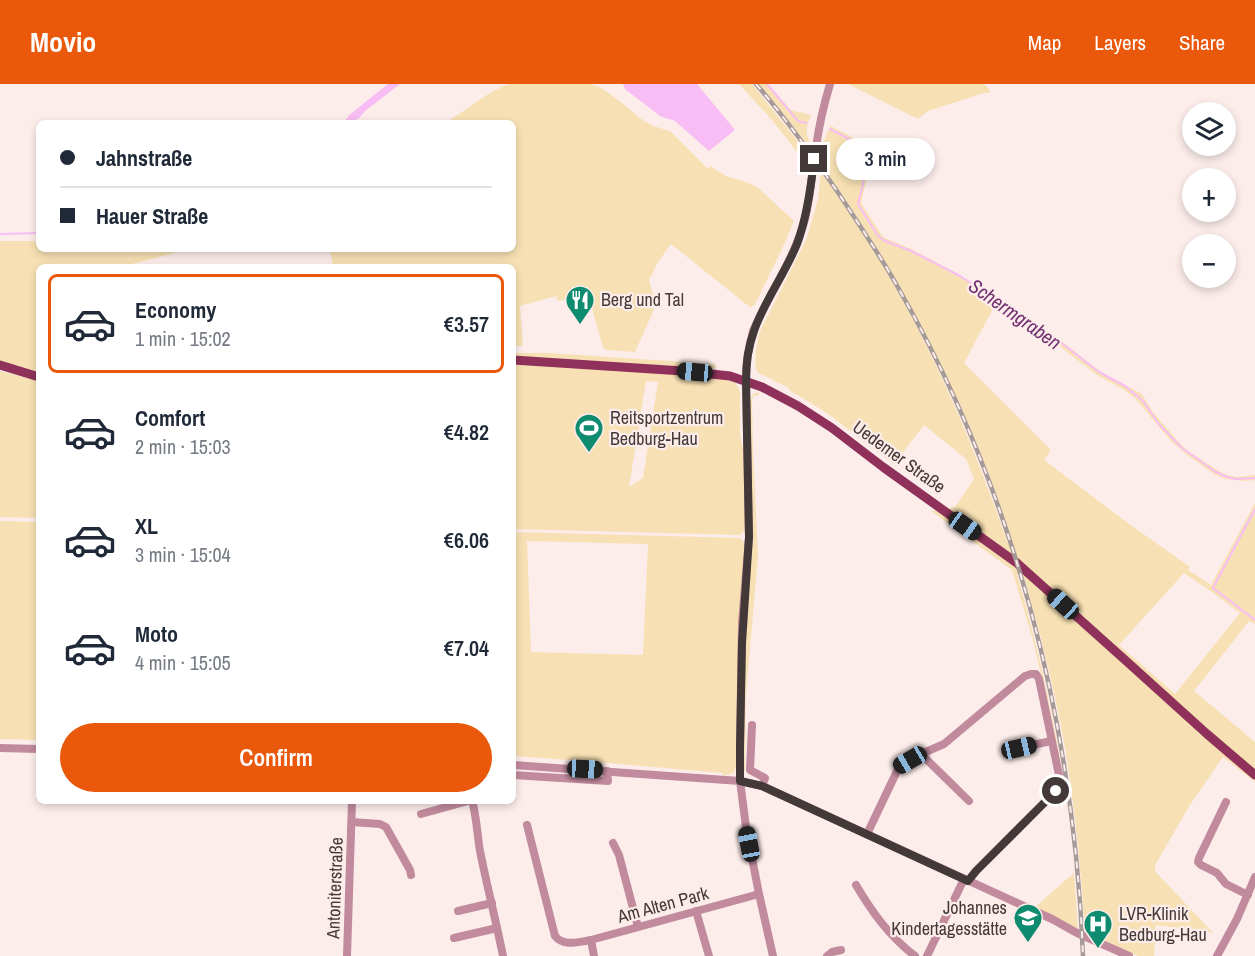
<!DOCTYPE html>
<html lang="en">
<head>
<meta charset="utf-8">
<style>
  body { margin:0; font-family:"Archivo Narrow",sans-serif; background:#f6f6f7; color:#1f2937; height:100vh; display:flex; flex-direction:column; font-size:22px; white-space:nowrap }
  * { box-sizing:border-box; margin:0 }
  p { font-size:20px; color:#747a83 }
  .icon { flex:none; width:33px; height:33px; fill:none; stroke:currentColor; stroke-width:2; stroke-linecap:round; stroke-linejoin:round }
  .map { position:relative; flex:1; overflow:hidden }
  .sheet { position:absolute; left:36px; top:180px; width:480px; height:540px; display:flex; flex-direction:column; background:#fff; border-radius:9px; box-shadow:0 3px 9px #0003 }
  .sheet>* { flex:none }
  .guide { position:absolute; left:36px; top:36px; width:480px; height:132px; border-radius:9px; box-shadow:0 3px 9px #0003; display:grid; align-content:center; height:132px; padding:0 24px; background:#fff }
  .fabs { position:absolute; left:1182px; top:18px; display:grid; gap:12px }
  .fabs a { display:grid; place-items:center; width:54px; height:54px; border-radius:50%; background:#fff; box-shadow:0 3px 9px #0003; font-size:30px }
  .end { position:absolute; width:27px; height:27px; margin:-14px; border:8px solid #433938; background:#fff; box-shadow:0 0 0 3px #fff }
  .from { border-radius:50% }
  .bubble { position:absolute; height:42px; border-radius:21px; background:#fff; box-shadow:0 3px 9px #0003; font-size:20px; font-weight:600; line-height:42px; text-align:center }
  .car { position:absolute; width:18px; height:36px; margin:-18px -9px; border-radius:8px; box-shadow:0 0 4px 2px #0007; background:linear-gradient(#222 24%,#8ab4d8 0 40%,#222 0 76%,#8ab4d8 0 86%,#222 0) }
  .guide b { display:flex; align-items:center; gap:21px; height:57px; font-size:22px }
  .guide b+b { border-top:2px solid #e0e1e3 }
  .guide i { width:15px; height:15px; background:#1f2937 }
  ul { padding:10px 0 0; list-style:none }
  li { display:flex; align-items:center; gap:18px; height:99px; margin:0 12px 9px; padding:0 12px; border:3px solid transparent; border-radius:9px }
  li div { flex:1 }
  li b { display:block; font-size:22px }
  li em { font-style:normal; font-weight:600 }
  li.on { border-color:#ea580c }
  li>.icon { width:54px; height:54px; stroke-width:1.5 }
  .primary-button { display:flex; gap:12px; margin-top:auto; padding:12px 24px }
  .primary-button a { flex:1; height:69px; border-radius:36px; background:#ea580c; color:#fff; font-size:24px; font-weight:600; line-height:69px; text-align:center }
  header { display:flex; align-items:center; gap:36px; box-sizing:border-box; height:84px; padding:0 30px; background:#ea580c; color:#fff }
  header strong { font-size:28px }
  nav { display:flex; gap:33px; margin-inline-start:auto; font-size:21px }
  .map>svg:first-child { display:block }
  .green { fill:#f7e0b3; fill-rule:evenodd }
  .water { fill:#f7bdf4 }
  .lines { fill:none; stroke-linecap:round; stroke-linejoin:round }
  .stream { stroke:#f7bdf4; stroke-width:2 }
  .minor { stroke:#c18b9d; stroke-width:8 }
  .major { stroke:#8f315a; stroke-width:9 }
  .rail-casing { stroke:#a69a98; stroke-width:4.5 }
  .rail { stroke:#fcedeb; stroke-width:2; stroke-dasharray:7; stroke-linecap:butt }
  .route { stroke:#433938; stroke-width:8 }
  .labels { text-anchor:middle; stroke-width:4.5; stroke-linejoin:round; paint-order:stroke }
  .poi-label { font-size:18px; fill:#433938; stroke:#fcedeb; text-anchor:start }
  .street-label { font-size:18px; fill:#433938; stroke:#fcedeb }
  .water-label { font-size:20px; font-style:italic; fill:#723071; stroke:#fcedeb }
</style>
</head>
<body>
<header>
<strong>Movio</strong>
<nav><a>Map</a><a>Layers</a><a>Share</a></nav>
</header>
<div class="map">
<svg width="1255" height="872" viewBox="0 0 1255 872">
  <rect width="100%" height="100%" fill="#fcedeb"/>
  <g class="green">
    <path d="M510 0H591L603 5 622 19 641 35 653 42 670 47 708 85 710 82 728 93 743 97 757 103 794 137 783 163 754 222 752 221 751 224 671 160 658 178 649 196 656 221 635 268 605 266 602 260 588 210 558 217 556 212 520 222 523 262H513V183H333L330 165H513V39H444C467 27 485 8 510 0Z"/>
    <polygon points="739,0 752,0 807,69 805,78 772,36"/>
    <path d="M759 0H768L791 26 811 31C807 41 804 48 810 58L809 62Z"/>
    <polygon points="848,0 984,0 989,5 990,9 984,9 928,27 918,35"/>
    <path d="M831 42 874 65 861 119 883 153 913 166 951 186 1051 249 1101 288 1142 310 1152 327 1177 356 1188 367 1217 386 1227 391 1237 393 1255 391V396L1245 397 1225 395 1214 390 1186 370 1171 357 1135 314 1124 306 1097 291 1049 254 996 219 964 279 1051 366 1044 376 1125 437 1190 483 1188 486 1211 501 1255 419V540L1249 537 1194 607 1255 658V686L946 425 955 423 974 395 966 375 924 341 894 380 827 329 789 306V304L757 288C753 275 757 260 760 247L807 154 818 115 821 88C858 141 894 196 923 255 956 320 983 388 1007 457L1013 460C971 324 903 197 821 80 822 68 823 53 831 42ZM1184 489 1209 506 1240 529 1175 610 1119 561Z"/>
    <polygon points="0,157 39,157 39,165 184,165 171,170 120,183 39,183 39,289 0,278"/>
    <polygon points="513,269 549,269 716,280 715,284 702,283 620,280 513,273"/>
    <path d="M513 279 713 293 735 298 740 307V351L745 374 746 445 740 451 513 445ZM646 297 658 298 643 394 629 403Z"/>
    <polygon points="0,287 39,297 39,434 0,433"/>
    <polygon points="759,308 758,311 753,312 752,317 753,363 758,472 746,611 745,688 743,686 750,317 753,310"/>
    <path d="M938 426 1015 482 1255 695V698L1223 673 1190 721 1155 781V787L1214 850 1210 848 1156 841 1154 872H1138L1085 849C1081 785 1075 722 1064 658 1054 603 1040 548 1024 494L1017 490C1040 570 1058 651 1069 734L1049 626 1033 556 1012 486 931 427Z"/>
    <polygon points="0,437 39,438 39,656 0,655"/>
    <path d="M513 448 740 454 745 459 739 532 736 681 734 689 723 692V689L583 677 513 672ZM527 457 648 460 643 571 531 568Z"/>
    <polygon points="1074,789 1078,847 1034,824"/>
  </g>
  <g class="water">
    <polygon points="388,0 400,0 365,27 359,34 350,39 348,32"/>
    <polygon points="623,0 697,0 735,46 709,67 675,37 660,32 625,5"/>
  </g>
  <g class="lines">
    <g class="stream">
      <polyline points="767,0 798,37 806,39"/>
      <polyline points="343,39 349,34"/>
      <polyline points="830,45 871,67 858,120 878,152 885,157 911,167 960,192 1059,257 1099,288 1125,302 1143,317 1158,339 1182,364 1216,388 1227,393 1236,395 1255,394"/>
      <polyline points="0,150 39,149"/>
      <polyline points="1255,425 1213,504 1255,536"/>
    </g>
    <g class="minor">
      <polyline points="752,641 750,686 765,694 762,702"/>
      <polyline points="0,664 39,665"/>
      <polyline points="1019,664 1051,657"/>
      <polyline points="921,670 969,717"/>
      <polyline points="513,681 740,697 762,702 1052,835 1077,849 1129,872"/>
      <polyline points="513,691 608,697 607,687"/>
      <path d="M472 717C477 734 477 750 480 767 487 802 496 837 503 872"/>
      <polyline points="1226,718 1199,774 1198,778 1201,781 1217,789 1226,800 1248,811"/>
      <polyline points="421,730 468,717"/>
      <polyline points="352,738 380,740 386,743 410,786 411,791"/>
      <path d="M527 741 555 852C564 863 578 858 591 856"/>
      <polyline points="867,750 899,683 921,670 944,660 1025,592 1031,590 1036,590 1039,595 1059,691 1056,707 976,787 968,797"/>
      <polyline points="613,759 619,771 638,843"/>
      <path d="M856 801C872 828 889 852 915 872"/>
      <polyline points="458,827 492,819"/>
      <polyline points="696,827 709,872"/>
      <polyline points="454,854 497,844"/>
      <polyline points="347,872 352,717"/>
      <polyline points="594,872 591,856 759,810"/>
      <path d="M773 872 759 810 746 743 740 697V663L742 539 749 453 746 297 747 274 753 247C770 209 794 175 805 135 811 111 812 87 816 63 819 42 824 20 830 0"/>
      <polyline points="827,872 832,868 841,866"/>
      <polyline points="927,872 964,795"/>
      <polyline points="1217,872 1237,835 1255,793"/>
    </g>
    <g class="major">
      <polyline points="513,276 683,287 730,292 762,303 798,322 832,344 883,383 1017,479 1124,575 1207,650 1255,691"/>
      <polyline points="0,281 39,293"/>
    </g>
    <g class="rail-casing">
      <path id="rail" d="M756 0C786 35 813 72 839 110 860 142 882 174 900 207 1015 409 1074 640 1083 872"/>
    </g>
    <use href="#rail" class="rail"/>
  </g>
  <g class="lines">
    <path class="route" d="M814 75C811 104 807 133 797 160 785 190 764 217 754 247 748 263 746 280 746 297L749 453 742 559 740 663V697L762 702 968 797 976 787 1056 707"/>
  </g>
  <defs>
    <g id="restaurant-pin" transform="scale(1.5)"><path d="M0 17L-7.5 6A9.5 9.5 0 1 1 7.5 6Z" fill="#0f8b6f" stroke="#fcedeb"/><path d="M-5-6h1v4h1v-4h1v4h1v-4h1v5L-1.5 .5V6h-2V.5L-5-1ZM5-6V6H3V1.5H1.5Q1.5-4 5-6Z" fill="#fff"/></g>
    <g id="stadium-pin" transform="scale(1.5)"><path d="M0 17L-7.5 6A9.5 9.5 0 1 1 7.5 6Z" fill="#0f8b6f" stroke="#fcedeb"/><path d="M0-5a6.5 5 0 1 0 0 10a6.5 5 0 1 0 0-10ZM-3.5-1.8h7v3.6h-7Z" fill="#fff"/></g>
    <g id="school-pin" transform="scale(1.5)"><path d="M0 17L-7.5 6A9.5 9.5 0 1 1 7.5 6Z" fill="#0f8b6f" stroke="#fcedeb"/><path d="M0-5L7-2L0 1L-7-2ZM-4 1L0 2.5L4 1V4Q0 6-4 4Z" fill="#fff"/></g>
    <g id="hospital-pin" transform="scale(1.5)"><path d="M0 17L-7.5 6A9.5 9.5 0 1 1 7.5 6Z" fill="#0f8b6f" stroke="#fcedeb"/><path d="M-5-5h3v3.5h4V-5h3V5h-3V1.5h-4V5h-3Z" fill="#fff"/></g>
  </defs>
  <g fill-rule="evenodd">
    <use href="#restaurant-pin" x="580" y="216"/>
    <use href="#stadium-pin" x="589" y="344"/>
    <use href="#school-pin" x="1028" y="834"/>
    <use href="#hospital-pin" x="1098" y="840"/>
  </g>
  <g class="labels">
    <g class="poi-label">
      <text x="601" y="222">Berg und Tal</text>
      <text x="610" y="340">Reitsportzentrum<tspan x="610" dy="21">Bedburg-Hau</tspan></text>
      <text x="1007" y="830" text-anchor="end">Johannes<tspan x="1007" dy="21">Kindertagesstätte</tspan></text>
      <text x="1119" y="836">LVR-Klinik<tspan x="1119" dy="21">Bedburg-Hau</tspan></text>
    </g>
    <g class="street-label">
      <text transform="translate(899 373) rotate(36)" y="6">Uedemer Straße</text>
      <text transform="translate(335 804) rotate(-88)" y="6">Antoniterstraße</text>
      <text transform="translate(663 821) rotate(-15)" y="6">Am Alten Park</text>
    </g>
    <g class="water-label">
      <text transform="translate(1015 230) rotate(35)" y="7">Schermgraben</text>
    </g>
  </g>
</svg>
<div class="fabs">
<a><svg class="icon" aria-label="layers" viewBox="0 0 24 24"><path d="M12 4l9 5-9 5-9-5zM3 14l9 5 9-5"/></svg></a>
<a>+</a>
<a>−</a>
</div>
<i class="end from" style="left:1056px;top:707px"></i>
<i class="end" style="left:814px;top:75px"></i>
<div class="bubble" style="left:836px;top:54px;width:99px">3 min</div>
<i class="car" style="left:695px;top:288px;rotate:275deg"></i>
<i class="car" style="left:965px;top:442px;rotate:125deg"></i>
<i class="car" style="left:1063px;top:520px;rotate:312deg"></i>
<i class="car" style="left:1019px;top:664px;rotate:77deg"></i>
<i class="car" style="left:910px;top:676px;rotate:240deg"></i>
<i class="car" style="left:585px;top:685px;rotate:93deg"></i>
<i class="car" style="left:749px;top:760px;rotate:349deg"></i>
<div class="guide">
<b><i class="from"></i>Jahnstraße</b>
<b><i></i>Hauer Straße</b>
</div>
<section class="sheet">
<ul>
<li class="on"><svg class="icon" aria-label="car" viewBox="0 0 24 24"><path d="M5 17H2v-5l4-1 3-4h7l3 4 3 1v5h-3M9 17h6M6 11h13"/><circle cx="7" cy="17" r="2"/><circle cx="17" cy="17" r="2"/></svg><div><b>Economy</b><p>1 min · 15:02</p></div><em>€3.57</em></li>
<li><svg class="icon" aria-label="car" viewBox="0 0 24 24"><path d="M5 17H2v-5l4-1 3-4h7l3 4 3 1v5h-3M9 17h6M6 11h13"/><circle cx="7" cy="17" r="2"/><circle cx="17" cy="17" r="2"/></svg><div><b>Comfort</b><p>2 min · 15:03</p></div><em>€4.82</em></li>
<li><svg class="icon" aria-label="car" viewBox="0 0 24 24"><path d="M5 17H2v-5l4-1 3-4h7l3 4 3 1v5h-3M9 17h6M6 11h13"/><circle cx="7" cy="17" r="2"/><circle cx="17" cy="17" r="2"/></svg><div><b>XL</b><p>3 min · 15:04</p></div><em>€6.06</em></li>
<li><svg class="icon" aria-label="car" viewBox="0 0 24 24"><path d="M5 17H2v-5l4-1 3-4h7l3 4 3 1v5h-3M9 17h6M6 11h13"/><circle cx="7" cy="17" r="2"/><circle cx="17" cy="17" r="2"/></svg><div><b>Moto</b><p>4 min · 15:05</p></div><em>€7.04</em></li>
</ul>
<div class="primary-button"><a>Confirm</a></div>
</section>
</div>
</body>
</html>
